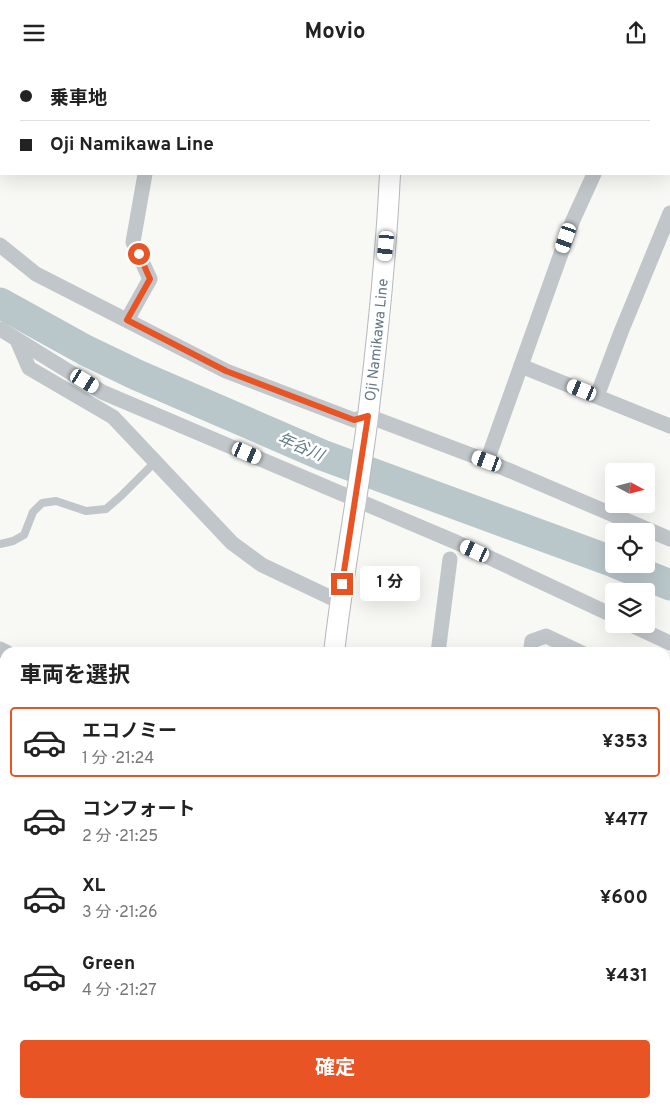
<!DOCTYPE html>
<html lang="ja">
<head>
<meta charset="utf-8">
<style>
  body { margin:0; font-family:Overpass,"Noto Sans JP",sans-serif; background:#f6f6f6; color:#222; height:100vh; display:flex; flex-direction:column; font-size:19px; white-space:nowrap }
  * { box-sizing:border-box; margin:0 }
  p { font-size:16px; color:#767676 }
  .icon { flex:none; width:28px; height:28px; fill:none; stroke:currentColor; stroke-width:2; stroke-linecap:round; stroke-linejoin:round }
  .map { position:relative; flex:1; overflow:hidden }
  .drawer { position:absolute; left:0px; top:582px; width:670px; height:461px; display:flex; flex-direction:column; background:#fff; border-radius:15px 15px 0 0; box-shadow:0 5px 20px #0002 }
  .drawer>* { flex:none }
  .guide { position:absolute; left:0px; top:0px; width:670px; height:110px; box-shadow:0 5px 20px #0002; display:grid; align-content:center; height:110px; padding:0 20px; background:#fff }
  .needle { width:32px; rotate:97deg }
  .fabs { position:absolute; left:605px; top:398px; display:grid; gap:10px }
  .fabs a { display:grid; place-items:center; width:50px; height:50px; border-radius:5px; background:#fff; box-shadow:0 5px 20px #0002; font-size:25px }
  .end { position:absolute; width:22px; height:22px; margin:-11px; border:6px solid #e95424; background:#fff; box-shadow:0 0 0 2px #fff }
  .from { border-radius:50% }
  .bubble { position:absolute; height:35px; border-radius:5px; background:#fff; box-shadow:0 5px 20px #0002; font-size:16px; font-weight:700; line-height:35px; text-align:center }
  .car { position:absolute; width:15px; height:30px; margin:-15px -8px; border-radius:6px; box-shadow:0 0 4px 1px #0007; background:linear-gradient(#fff 24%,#345 0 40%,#fff 0 76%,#345 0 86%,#fff 0) }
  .guide b { display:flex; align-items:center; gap:18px; height:48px; font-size:19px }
  .guide b+b { border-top:1px solid #e0e0e0 }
  .guide i { width:12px; height:12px; background:#222 }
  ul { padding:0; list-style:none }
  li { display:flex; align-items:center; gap:15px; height:70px; margin:0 10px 8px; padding:0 10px; border:2px solid transparent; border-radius:5px }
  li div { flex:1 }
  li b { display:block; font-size:19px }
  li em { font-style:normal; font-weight:700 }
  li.active { border-color:#e95424 }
  li>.icon { width:45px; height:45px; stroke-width:1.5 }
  h2 { padding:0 20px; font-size:22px; line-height:60px }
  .button { display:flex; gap:10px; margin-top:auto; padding:10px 20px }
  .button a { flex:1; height:58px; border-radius:5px; background:#e95424; color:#fff; font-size:20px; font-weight:700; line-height:58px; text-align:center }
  header { display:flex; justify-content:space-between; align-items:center; height:65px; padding:0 20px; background:#fff; font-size:22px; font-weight:700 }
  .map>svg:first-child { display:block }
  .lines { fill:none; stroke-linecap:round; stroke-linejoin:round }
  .river { stroke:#b9c6ca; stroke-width:31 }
  .secondary-casing { stroke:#b3b9be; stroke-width:22 }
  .lane { stroke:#c1c6ca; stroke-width:8 }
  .street { stroke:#c1c6ca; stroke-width:15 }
  .secondary { stroke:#fff; stroke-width:20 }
  .rail-casing { stroke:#a2a9af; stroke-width:5.5 }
  .rail { stroke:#fff; stroke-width:4; stroke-dasharray:11; stroke-linecap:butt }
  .route { stroke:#e95424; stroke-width:6 }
  .labels { text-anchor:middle; stroke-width:5; stroke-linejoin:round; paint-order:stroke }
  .street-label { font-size:15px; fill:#667887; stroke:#fff }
  .water-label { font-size:16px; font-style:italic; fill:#627a83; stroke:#fff }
</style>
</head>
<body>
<header><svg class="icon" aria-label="menu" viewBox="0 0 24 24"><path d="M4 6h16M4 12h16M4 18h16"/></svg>Movio<svg class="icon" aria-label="share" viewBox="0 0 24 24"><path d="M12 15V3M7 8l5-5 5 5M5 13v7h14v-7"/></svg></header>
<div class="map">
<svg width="670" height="1043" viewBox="0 0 670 1043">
  <rect width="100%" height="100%" fill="#f8f8f5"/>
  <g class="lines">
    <g class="river">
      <polyline points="0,238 85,285 137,310 322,390 614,497"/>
      <polyline points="618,499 670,520"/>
    </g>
    <g class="secondary-casing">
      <g id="secondary">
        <polyline points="396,1 396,0"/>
        <path id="s1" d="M334 588C343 508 358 430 368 351 378 270 386 190 390 109"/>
        <polyline points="665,824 670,803"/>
        <polyline points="412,1039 453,1043"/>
        <polyline points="282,1043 283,1039"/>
        <polyline points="610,1043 611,1039"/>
      </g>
    </g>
    <polyline class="lane" points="0,479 13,476 24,470 33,447 42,438 56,436 86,446 106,444 121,431 154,398"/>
    <g class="street">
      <polyline points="616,0 619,1"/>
      <polyline points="164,1 164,0"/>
      <polyline points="669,25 670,26"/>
      <polyline points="0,180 36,209 226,306 354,355 368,351 487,396 670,474"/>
      <polyline points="127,255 150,214 133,177 145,109"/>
      <polyline points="0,264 102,327 458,478 614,551"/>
      <polyline points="17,275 29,303 113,352 232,478 262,500 340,537"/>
      <polyline points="521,301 670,361"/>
      <polyline points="597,331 621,267 670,148"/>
      <polyline points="487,396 573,155 594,109"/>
      <polyline points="629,559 670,578"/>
      <polyline points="0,584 8,588"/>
      <polyline points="438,588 450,494"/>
      <polyline points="530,588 532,576 546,571 582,588"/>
      <polyline points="0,955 5,956"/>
      <polyline points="0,1034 5,1034"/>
      <polyline points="41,1039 72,1043"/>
      <polyline points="394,1043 395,1039"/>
      <polyline points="492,1043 492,1039"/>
    </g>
    <use href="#secondary" class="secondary"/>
    <g class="rail-casing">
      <g id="rail">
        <polyline points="665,959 670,939"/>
        <polyline points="665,1006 670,987"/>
        <polyline points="643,1043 644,1039"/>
        <polyline points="655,1043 656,1039"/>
      </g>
    </g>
    <use href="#rail" class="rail"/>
  </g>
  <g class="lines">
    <polyline class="route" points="139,189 150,214 127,255 226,306 354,355 368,351 342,519"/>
  </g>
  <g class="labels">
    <g class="street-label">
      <text dy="5" stroke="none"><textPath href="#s1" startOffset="316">Oji Namikawa Line</textPath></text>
    </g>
    <g class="water-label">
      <text transform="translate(301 381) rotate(23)" y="6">年谷川</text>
    </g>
  </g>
</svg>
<div class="fabs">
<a><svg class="needle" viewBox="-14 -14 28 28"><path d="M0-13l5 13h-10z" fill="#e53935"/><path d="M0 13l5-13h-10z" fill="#767676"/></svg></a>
<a><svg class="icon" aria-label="locate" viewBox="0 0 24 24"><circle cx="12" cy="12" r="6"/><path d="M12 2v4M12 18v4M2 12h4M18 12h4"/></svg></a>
<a><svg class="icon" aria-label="layers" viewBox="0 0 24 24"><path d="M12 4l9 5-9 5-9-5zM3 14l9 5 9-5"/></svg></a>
</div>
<i class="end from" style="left:139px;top:189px"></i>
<i class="end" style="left:342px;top:519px"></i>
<div class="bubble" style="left:360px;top:501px;width:60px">1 分</div>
<i class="car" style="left:566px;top:173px;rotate:199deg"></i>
<i class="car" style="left:386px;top:181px;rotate:186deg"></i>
<i class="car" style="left:85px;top:316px;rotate:121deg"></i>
<i class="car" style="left:582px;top:325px;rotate:292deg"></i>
<i class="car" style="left:247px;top:388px;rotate:113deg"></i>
<i class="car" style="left:487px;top:396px;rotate:290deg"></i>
<i class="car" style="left:475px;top:486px;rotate:295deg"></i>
<div class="guide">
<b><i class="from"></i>乗車地</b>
<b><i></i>Oji Namikawa Line</b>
</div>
<section class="drawer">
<h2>車両を選択</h2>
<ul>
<li class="active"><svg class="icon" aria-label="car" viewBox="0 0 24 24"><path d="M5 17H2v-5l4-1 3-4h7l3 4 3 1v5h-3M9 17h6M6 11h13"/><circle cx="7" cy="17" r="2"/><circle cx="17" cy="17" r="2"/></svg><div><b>エコノミー</b><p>1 分 · 21:24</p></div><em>¥353</em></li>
<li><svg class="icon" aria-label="car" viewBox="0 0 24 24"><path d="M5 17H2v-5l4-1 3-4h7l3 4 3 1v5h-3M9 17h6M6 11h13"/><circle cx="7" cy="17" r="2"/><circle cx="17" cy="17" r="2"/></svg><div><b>コンフォート</b><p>2 分 · 21:25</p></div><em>¥477</em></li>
<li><svg class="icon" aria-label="car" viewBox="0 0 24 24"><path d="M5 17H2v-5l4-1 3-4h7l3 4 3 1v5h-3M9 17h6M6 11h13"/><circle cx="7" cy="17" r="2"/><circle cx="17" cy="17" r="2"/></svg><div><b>XL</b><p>3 分 · 21:26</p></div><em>¥600</em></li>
<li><svg class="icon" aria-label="car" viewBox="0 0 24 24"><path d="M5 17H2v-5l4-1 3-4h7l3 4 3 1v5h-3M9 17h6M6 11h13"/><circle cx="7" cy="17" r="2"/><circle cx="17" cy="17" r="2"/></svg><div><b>Green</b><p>4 分 · 21:27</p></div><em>¥431</em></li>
</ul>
<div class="button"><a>確定</a></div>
</section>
</div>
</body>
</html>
